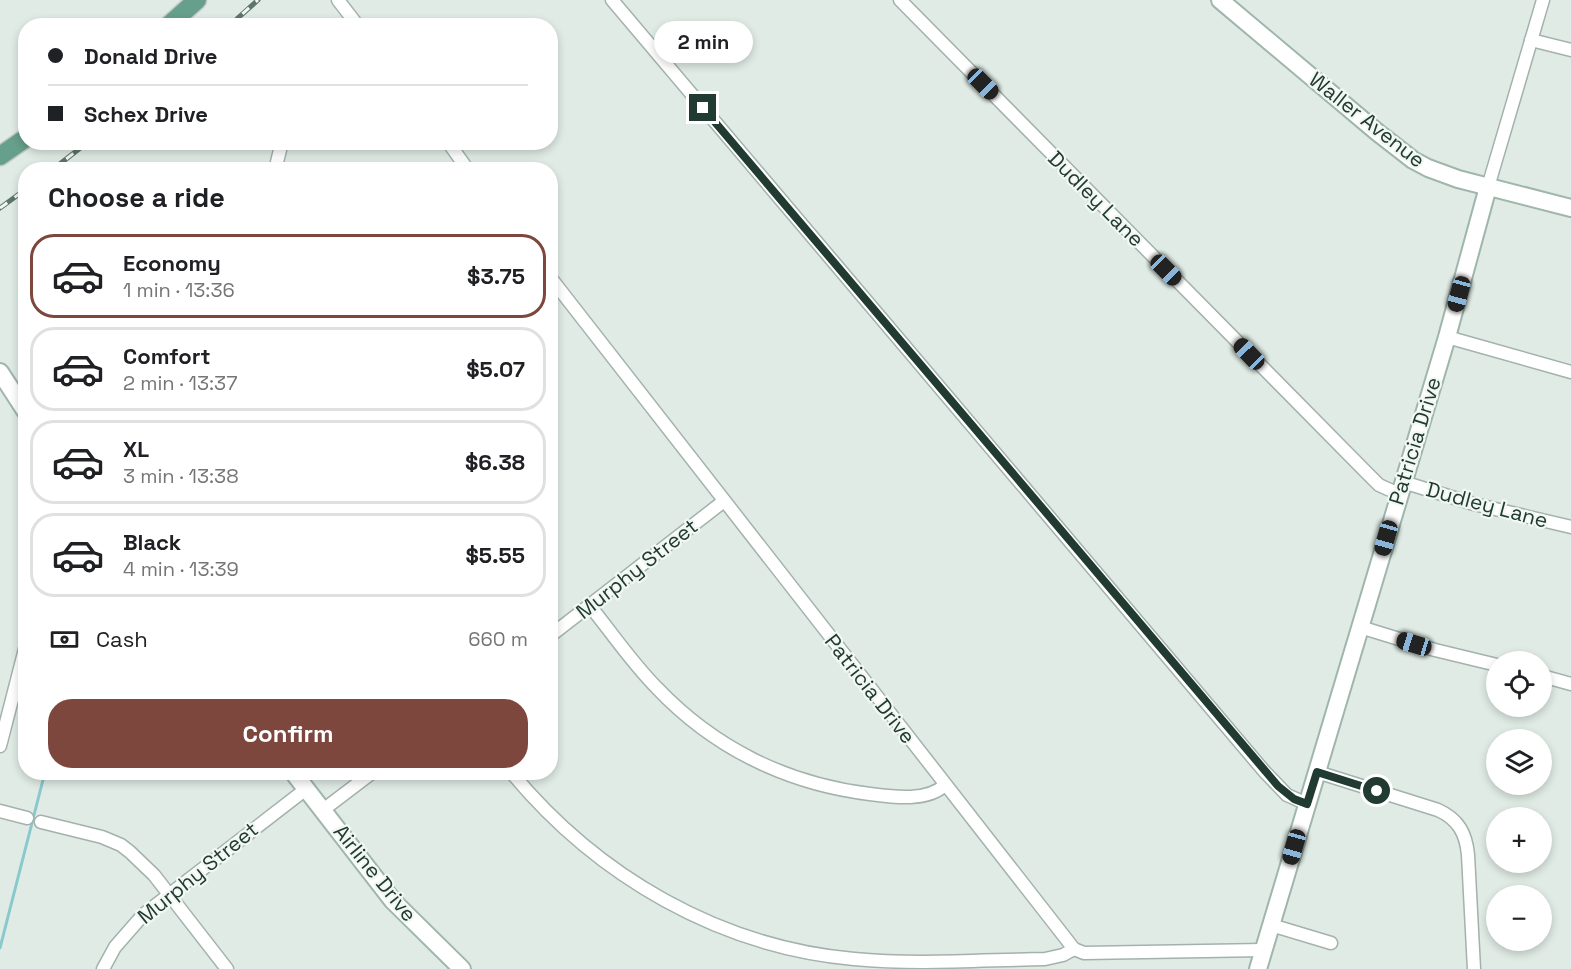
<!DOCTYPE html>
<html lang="en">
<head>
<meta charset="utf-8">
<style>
  body { margin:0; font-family:"Space Grotesk",sans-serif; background:#f6f6f6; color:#202124; height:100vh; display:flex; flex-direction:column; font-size:22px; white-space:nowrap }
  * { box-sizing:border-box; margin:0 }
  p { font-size:20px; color:#757577 }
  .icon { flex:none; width:33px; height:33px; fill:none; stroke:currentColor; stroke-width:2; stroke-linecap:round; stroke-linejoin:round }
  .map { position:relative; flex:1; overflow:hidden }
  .details { position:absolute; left:18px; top:162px; width:540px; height:618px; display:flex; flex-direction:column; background:#fff; border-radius:24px; box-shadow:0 3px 9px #0003 }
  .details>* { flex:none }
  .guide { position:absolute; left:18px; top:18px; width:540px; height:132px; border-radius:24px; box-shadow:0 3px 9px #0003; display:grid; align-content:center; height:132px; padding:0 30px; background:#fff }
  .controls { position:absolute; left:1486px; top:651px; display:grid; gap:12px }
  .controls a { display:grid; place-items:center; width:66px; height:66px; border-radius:50%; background:#fff; box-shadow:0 3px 9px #0003; font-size:30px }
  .end { position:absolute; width:27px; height:27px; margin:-14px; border:8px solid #213a32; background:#fff; box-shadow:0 0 0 3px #fff }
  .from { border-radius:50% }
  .bubble { position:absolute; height:42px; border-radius:21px; background:#fff; box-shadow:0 3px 9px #0003; font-size:20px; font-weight:800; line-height:42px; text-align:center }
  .car { position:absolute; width:18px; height:36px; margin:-18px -9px; border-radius:8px; box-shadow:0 0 4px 2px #0007; background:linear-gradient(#222 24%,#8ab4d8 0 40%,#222 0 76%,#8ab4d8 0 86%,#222 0) }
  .guide b { display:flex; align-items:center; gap:21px; height:57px; font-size:22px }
  .guide b+b { border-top:2px solid #e0e0e0 }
  .guide i { width:15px; height:15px; background:#202124 }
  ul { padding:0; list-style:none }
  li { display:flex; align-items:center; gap:18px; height:84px; margin:0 12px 9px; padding:0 18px; border:3px solid #e0e0e0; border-radius:24px }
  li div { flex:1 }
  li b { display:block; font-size:22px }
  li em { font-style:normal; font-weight:800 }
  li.current { border-color:#7d473d }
  li>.icon { width:54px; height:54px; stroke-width:1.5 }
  h2 { padding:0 30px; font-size:27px; line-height:72px }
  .pay { display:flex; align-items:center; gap:15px; height:66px; padding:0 30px; font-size:22px }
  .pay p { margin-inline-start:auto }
  .cta { display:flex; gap:12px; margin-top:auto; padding:12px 30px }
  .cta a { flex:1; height:69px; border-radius:24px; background:#7d473d; color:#fff; font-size:24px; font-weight:800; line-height:69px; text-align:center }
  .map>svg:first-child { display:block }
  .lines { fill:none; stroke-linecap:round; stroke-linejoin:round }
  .stream { stroke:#89c9ce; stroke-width:3 }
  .street-casing { stroke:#a3b2ac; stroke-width:15 }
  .secondary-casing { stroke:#9fb6ac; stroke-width:20 }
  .primary-casing { stroke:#c1c8c6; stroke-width:21 }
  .street { stroke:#fff; stroke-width:12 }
  .secondary { stroke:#fff; stroke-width:16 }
  .primary { stroke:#669f8c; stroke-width:18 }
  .rail-casing { stroke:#5c766d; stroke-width:5 }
  .rail { stroke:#f1f7f3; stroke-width:3; stroke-dasharray:9; stroke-linecap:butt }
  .route { stroke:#213a32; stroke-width:8 }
  .labels { text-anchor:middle; stroke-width:4.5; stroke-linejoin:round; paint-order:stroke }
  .street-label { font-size:21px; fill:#213a32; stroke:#f1f7f3 }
</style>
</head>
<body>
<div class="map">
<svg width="1571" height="969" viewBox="0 0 1571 969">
  <rect width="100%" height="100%" fill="#e0ebe5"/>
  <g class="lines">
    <polyline class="stream" points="0,948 45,772"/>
    <g class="street-casing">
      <g id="street">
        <polyline points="338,0 358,26"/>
        <polyline points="612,0 1264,771 1287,795 1307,804"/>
        <polyline points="900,0 1366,472 1379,485 1399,494"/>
        <polyline points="1531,40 1571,50"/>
        <polyline points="448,142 468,170"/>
        <polyline points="275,170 282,142"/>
        <polyline points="1488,187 1543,0"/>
        <polyline points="550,277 1074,949 1084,953 1264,950"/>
        <polyline points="1447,337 1571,372"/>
        <polyline points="1403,482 1474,504 1571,527"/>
        <path d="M590 606C612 633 632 663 657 688 714 748 787 784 870 794 893 797 927 802 945 785"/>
        <polyline points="1360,627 1435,650 1497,665"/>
        <polyline points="550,636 724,501"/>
        <polyline points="1542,676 1571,684"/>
        <polyline points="0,746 26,645"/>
        <path d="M511 772C597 876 719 947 854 959 917 965 982 960 1045 959L1063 955 1074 949"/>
        <path d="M1317 772 1438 810C1458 819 1466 833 1468 855L1474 969"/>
        <polyline points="323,810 373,772"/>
        <polyline points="0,811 27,818"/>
        <polyline points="41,822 102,837 121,845 130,852 154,875 227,969"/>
        <polyline points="1271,925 1331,943"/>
        <polyline points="103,969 115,947 143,915 306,789"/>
      </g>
    </g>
    <g class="secondary-casing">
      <g id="secondary">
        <polyline points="1220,0 1377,132 1413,160 1428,168 1458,179 1571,208"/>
        <polyline points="0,372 26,412"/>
        <polyline points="293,772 393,901 462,969"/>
        <polyline points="1258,969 1447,337 1488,187"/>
      </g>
    </g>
    <g class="primary-casing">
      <g id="primary">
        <polyline points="168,26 197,0"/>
        <polyline points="0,156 26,138"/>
      </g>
    </g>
    <use href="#street" class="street"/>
    <use href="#secondary" class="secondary"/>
    <use href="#primary" class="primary"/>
    <g class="rail-casing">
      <g id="rail">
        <polyline points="229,26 258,0"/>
        <polyline points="52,170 88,142"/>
        <polyline points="0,208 26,189"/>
      </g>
    </g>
    <use href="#rail" class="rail"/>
  </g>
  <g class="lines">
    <polyline class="route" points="703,108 1278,786 1294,799 1307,804 1317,772 1377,791"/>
  </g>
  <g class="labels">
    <g class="street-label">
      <text transform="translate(1367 120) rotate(38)" y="7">Waller Avenue</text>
      <text transform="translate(1096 199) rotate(45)" y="7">Dudley Lane</text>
      <text transform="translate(1415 441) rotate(-73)" y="7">Patricia Drive</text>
      <text transform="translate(1487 505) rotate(15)" y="7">Dudley Lane</text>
      <text transform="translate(637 569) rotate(-38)" y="7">Murphy Street</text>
      <text transform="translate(870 689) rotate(52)" y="7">Patricia Drive</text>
      <text transform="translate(198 873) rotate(-39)" y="7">Murphy Street</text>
      <text transform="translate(375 873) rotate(51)" y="7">Airline Drive</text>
    </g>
  </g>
</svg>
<div class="controls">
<a><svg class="icon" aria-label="locate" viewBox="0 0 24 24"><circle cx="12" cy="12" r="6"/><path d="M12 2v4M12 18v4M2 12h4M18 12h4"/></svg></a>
<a><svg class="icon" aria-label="layers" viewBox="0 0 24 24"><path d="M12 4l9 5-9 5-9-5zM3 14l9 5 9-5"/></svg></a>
<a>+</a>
<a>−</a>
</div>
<i class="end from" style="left:1377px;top:791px"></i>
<i class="end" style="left:703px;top:108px"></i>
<div class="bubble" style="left:654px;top:21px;width:99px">2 min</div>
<i class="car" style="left:983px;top:84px;rotate:135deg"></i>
<i class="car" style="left:1166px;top:270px;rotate:135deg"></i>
<i class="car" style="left:1459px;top:294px;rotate:195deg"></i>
<i class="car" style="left:1249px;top:354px;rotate:316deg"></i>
<i class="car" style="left:1386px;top:538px;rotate:196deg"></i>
<i class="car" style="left:1414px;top:644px;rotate:287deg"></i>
<i class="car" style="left:1294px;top:847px;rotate:196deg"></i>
<div class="guide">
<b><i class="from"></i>Donald Drive</b>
<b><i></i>Schex Drive</b>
</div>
<section class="details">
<h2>Choose a ride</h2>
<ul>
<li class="current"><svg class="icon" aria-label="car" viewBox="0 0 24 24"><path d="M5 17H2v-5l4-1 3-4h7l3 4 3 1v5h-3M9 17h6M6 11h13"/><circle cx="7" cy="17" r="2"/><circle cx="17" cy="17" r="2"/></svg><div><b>Economy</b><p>1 min · 13:36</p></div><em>$3.75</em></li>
<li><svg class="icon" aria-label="car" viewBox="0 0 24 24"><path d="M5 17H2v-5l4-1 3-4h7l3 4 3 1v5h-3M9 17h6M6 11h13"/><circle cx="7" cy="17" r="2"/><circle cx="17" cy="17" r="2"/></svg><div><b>Comfort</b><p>2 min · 13:37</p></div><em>$5.07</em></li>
<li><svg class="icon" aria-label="car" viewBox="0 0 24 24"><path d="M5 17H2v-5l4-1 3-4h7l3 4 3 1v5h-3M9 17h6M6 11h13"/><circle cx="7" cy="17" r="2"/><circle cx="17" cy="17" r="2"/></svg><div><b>XL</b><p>3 min · 13:38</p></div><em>$6.38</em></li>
<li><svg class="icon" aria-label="car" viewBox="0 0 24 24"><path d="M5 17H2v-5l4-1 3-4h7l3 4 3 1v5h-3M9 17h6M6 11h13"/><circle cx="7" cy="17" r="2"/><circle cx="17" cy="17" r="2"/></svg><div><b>Black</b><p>4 min · 13:39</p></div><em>$5.55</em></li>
</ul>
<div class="pay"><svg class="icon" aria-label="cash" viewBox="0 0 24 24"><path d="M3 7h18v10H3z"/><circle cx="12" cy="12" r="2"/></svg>Cash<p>660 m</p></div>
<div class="cta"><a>Confirm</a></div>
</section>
</div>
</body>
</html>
